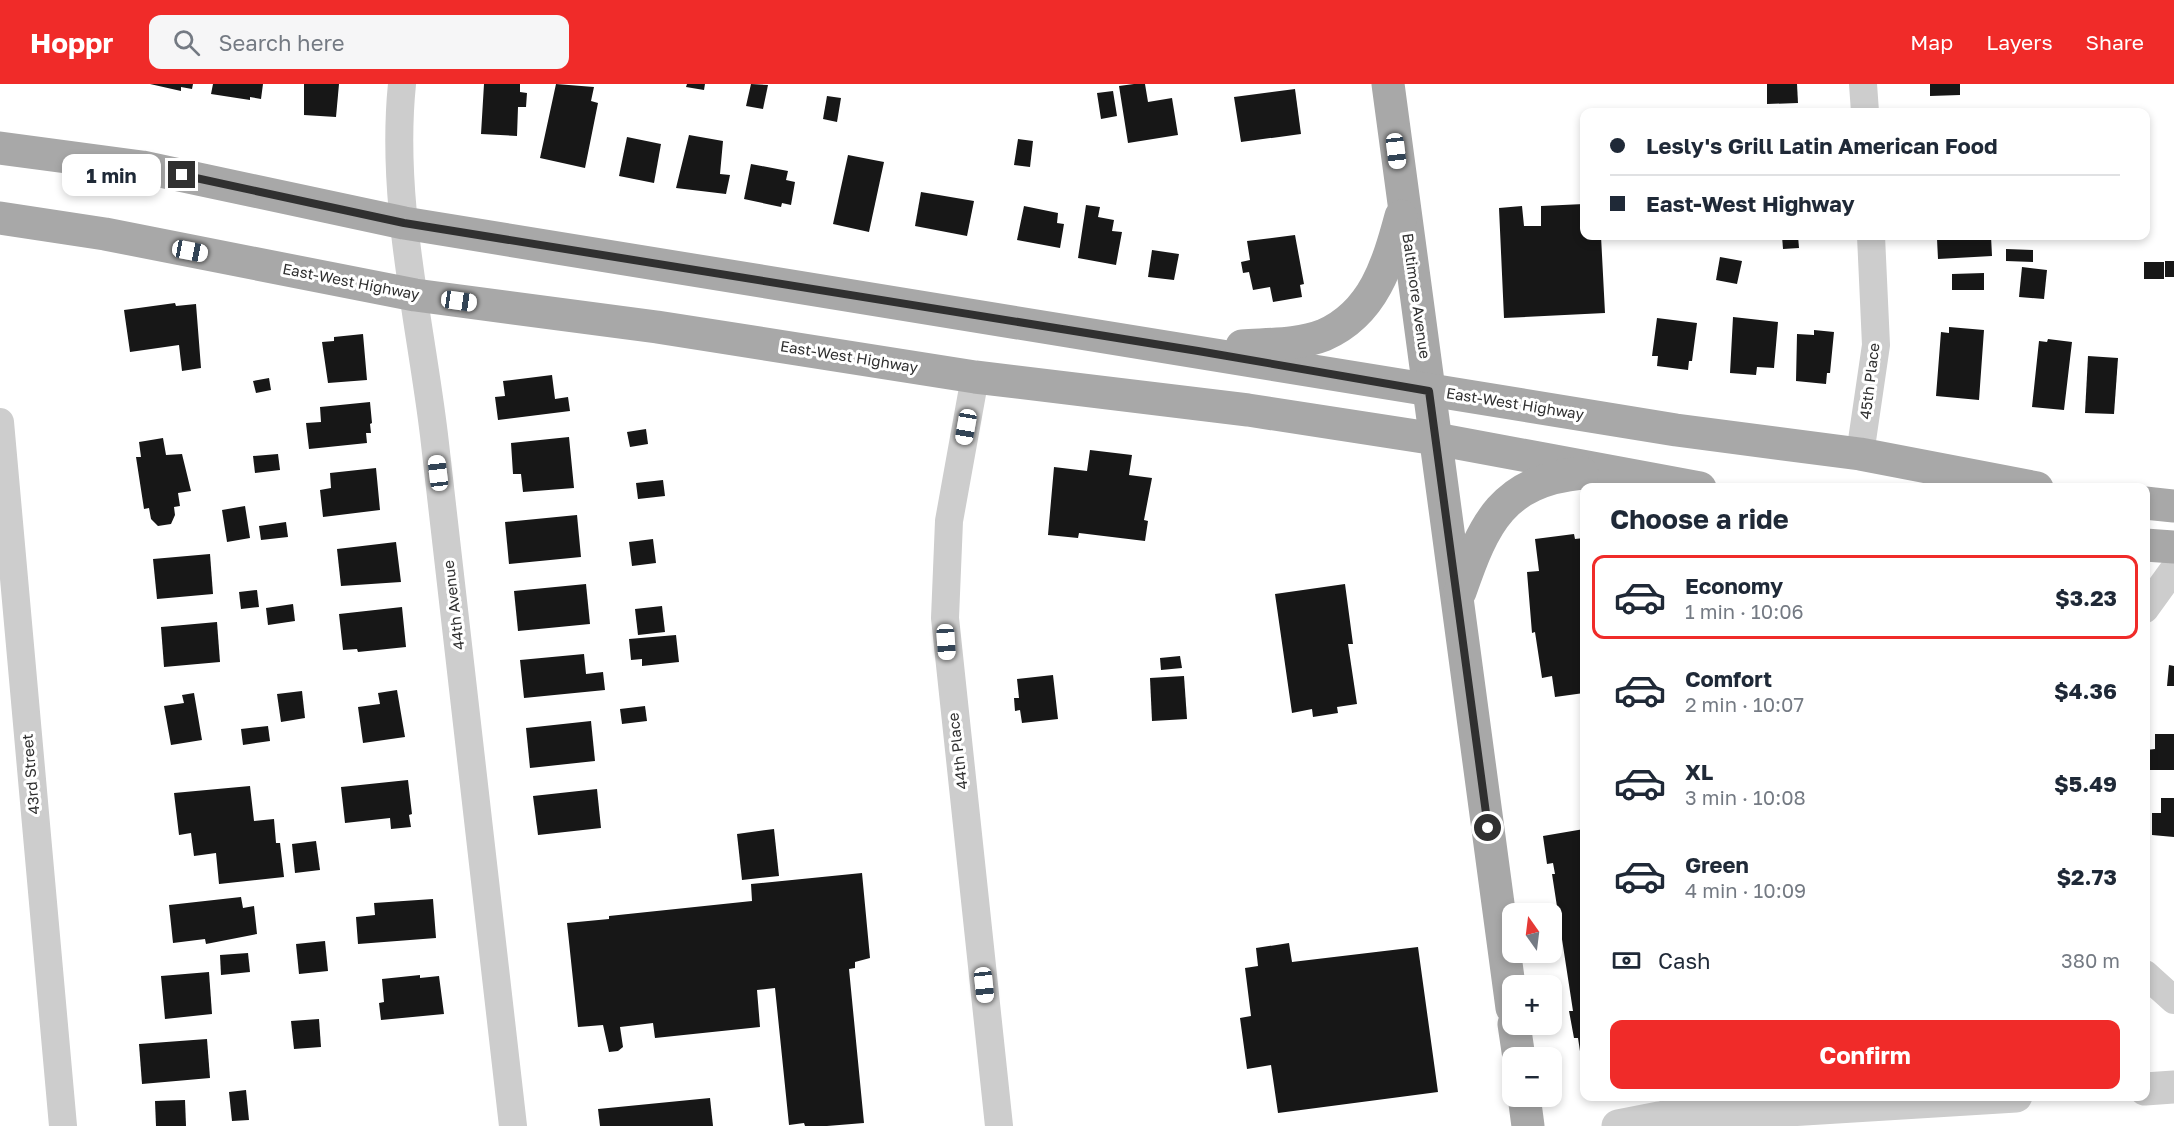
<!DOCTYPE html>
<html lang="en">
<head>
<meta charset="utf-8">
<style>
  body { margin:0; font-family:"Golos Text",sans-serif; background:#f6f6f7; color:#1f2937; height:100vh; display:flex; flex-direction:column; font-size:22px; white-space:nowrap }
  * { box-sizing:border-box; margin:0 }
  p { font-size:20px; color:#747a83 }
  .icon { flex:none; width:33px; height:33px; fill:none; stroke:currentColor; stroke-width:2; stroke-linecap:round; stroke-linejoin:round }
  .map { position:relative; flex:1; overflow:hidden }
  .drawer { position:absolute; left:1580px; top:399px; width:570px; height:618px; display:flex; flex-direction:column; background:#fff; border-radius:12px; box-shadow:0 3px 9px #0003 }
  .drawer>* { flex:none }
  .banner { position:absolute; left:1580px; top:24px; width:570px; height:132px; border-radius:12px; box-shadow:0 3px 9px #0003; display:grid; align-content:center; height:132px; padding:0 30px; background:#fff }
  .needle { width:39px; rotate:346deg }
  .controls { position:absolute; left:1502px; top:819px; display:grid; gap:12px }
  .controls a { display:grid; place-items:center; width:60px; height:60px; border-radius:12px; background:#fff; box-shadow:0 3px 9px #0003; font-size:30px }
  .end { position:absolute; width:27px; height:27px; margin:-14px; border:8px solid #303030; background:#fff; box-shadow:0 0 0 3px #fff }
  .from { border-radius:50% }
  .bubble { position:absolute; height:42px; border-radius:12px; background:#fff; box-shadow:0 3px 9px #0003; font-size:20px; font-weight:700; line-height:42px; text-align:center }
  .car { position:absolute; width:18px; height:36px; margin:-18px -9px; border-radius:8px; box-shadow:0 0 4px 2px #0007; background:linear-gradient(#fff 24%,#345 0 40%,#fff 0 76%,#345 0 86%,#fff 0) }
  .banner b { display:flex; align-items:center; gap:21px; height:57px; font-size:22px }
  .banner b+b { border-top:2px solid #e0e1e3 }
  .banner i { width:15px; height:15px; background:#1f2937 }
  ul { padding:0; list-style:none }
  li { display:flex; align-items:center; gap:18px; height:84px; margin:0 12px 9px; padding:0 18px; border:3px solid transparent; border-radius:12px }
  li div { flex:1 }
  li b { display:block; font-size:22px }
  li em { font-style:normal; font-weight:700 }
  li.active { border-color:#f02b29 }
  li>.icon { width:54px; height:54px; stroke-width:1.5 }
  h2 { padding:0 30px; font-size:27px; line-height:72px }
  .pay { display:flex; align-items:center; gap:15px; height:66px; padding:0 30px; font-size:22px }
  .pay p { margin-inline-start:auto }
  .action { display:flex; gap:12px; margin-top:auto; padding:12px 30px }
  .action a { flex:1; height:69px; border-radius:12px; background:#f02b29; color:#fff; font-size:24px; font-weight:700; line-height:69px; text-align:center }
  header { display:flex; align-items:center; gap:36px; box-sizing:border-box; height:84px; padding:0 30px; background:#f02b29; color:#fff }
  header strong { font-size:28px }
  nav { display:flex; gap:33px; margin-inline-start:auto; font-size:21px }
  .search { width:420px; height:54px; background:#f6f6f7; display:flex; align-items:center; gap:15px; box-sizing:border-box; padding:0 21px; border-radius:12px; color:#747a83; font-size:22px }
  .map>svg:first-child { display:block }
  .building { fill:#171717 }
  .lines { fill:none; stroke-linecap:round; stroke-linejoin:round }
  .minor { stroke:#cdcdcd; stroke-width:28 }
  .tertiary { stroke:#cdcdcd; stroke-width:33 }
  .primary { stroke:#a8a8a8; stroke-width:33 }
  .route { stroke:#303030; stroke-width:8 }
  .labels { text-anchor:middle; stroke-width:6; stroke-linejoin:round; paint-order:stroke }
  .street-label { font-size:15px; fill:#303030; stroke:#fff }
</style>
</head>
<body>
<header>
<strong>Hoppr</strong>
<div class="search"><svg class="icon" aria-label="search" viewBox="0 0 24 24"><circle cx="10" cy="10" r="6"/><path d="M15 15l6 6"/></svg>Search here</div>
<nav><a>Map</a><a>Layers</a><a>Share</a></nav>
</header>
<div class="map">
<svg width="2174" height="1042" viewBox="0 0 2174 1042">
  <rect width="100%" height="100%" fill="#fff"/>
  <g class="building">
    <polygon points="150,0 193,0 192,5 181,3 181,7"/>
    <polygon points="213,0 263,0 261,15 250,13 250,16 211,10"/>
    <polygon points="304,0 339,0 336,33 304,31"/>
    <polygon points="484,0 520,0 520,8 527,9 526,23 518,23 517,52 481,50"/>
    <polygon points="556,0 594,3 591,17 598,19 585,84 540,74"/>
    <polygon points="687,0 705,0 704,6 686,3"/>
    <polygon points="751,0 768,1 763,25 746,22"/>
    <polygon points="1134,0 1145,0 1148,18 1172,14 1178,51 1128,59 1119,2"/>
    <polygon points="1767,0 1797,0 1798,19 1767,20"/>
    <polygon points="1930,0 1960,0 1960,11 1930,12"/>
    <polygon points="1295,5 1301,50 1241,58 1234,13"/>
    <polygon points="1113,7 1117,32 1101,35 1097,9"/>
    <polygon points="827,12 841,14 837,38 823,35"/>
    <polygon points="689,51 723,57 720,90 730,91 726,110 676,104"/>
    <polygon points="627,53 661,60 654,99 619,92"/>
    <polygon points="1018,55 1033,57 1030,83 1014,81"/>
    <polygon points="848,71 884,78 869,148 833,140"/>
    <polygon points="751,80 788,87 786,96 795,98 791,121 782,119 781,123 744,115"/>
    <polygon points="921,108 974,117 967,152 915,142"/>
    <polygon points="1584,120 1584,152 1601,152 1605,229 1504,234 1499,124 1522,122 1524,142 1541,142 1541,122"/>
    <polygon points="1086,121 1100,123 1098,133 1114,136 1112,147 1122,148 1116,181 1078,174"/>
    <polygon points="1024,122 1058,129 1057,139 1064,140 1060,164 1017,156"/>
    <polygon points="1295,151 1304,200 1300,201 1302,213 1273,218 1270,203 1253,206 1249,188 1243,189 1241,178 1250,176 1247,157"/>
    <polygon points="1782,152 1798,152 1799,164 1783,165"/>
    <polygon points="1929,152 1991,152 1992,172 1938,175 1937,155 1929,155"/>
    <polygon points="2006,165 2033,166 2033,178 2006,177"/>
    <polygon points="1152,166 1179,170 1174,196 1148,193"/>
    <polygon points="1720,173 1742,177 1737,200 1716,196"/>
    <rect x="2165" y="177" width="9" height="16"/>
    <rect x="2144" y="178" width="20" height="17"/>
    <polygon points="2022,183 2047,186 2044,215 2019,213"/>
    <polygon points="1984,189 1984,206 1952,206 1952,190"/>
    <polygon points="175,219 176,222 196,220 201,284 182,287 179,261 130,268 124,226"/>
    <polygon points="1733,233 1778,238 1774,284 1757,283 1756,291 1730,289"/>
    <polygon points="1657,234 1697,239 1692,277 1689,277 1688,286 1657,282 1658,272 1652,272"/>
    <polygon points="1949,243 1984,246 1979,316 1936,312 1941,248 1949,249"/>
    <polygon points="1814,246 1834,248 1830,289 1827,289 1826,300 1796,297 1797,250 1814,251"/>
    <polygon points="363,250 367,296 328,299 322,258 334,257 334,253"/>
    <polygon points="2048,255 2072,258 2064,326 2032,323 2039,257 2047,258"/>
    <polygon points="2088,272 2118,274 2114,330 2085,329"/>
    <polygon points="552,291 555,315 568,313 570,327 498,336 495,313 505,312 503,297"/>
    <polygon points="269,294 271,306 256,309 253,297"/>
    <polygon points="370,318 372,339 370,340 371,349 366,349 367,359 309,365 306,339 321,338 320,323"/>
    <polygon points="646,345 648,360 630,363 627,348"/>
    <polygon points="569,353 574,404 523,408 521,390 513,390 511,359"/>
    <polygon points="163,354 166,371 182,370 191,407 178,409 180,422 174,423 175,431 171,440 158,442 151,435 149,424 144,425 136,373 141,373 139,358"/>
    <polygon points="1090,366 1132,371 1129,391 1152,394 1144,436 1148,437 1145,457 1079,449 1078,454 1048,451 1054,383 1087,387"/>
    <polygon points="278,370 280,386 255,389 253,372"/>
    <polygon points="376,384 380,426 323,433 320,406 331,404 330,389"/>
    <polygon points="663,396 665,412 638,415 636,399"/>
    <polygon points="245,422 250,454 227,458 222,426"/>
    <polygon points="577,431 581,473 509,480 505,438"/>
    <polygon points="286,438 288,453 261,456 259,442"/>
    <polygon points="1574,450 1575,455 1584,454 1584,609 1555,613 1552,592 1542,594 1535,548 1532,549 1527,488 1539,487 1535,455"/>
    <polygon points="653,455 656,479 632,482 629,458"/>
    <polygon points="396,458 401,498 341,502 337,465"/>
    <polygon points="210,470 213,510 157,515 153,475"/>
    <polygon points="586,500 590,540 518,547 514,507"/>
    <polygon points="1345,500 1353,560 1348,560 1357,620 1337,623 1338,629 1313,633 1312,625 1292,629 1275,510"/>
    <polygon points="257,506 259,523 241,525 239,508"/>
    <polygon points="293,520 295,537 268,541 266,524"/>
    <polygon points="662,522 665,548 638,551 635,525"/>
    <polygon points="402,523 406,563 358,568 357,565 343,566 339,530"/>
    <polygon points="217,538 220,578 164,583 161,543"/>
    <polygon points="676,551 679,578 642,582 642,575 631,576 629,555"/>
    <polygon points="584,570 586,590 603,588 605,606 524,614 520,576"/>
    <polygon points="1180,572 1182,584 1161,586 1160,574"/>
    <polygon points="2169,581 2174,582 2174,602 2167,602"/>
    <polygon points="1053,591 1058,635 1022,639 1020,626 1015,627 1014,614 1019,614 1017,595"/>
    <polygon points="1184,592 1187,635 1152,637 1150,594"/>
    <polygon points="397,606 405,653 363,659 358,623 380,620 378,609"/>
    <polygon points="302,607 305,634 281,638 277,610"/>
    <polygon points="194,609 202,656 171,661 164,622 184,619 182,611"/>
    <polygon points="645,622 647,637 622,640 620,625"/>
    <polygon points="591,637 595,677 530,684 526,644"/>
    <polygon points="268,642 270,657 243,661 241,645"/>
    <polygon points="2155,650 2174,650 2174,686 2146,686 2146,666 2155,665"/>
    <polygon points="408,696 412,730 409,731 411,743 391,745 390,734 345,739 341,703"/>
    <polygon points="250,702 254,737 274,735 276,759 280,759 284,793 219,800 216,769 194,772 191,749 179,751 174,709"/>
    <polygon points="597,705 601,744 538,751 533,712"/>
    <polygon points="2161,714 2174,714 2174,753 2152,751 2152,729 2161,729"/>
    <polygon points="774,745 779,792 742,796 737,750"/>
    <polygon points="1584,745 1584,987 1583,987 1578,954 1574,954 1569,927 1573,927 1552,790 1555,790 1553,779 1547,780 1543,752"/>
    <polygon points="316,757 320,786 295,789 292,760"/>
    <polygon points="862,789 870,874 855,878 855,884 849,885 864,1039 827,1042 805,1042 804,1039 789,1041 775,904 757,906 760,943 655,954 653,939 620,943 623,963 618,967 609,968 603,941 578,943 567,839 609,835 609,832 752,817 751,800"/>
    <polygon points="241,813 243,824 254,822 257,850 206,860 205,855 173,859 169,821"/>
    <polygon points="433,815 436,854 358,860 356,833 375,831 374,819"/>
    <polygon points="325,857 328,887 299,890 296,860"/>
    <polygon points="1289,859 1292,878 1418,863 1438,1008 1278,1029 1271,981 1247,985 1240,934 1251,932 1245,884 1258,882 1256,864"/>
    <polygon points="248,869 250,888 221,891 220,871"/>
    <polygon points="209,888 212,930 165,935 161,892"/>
    <polygon points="420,891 420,894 439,892 444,930 381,936 379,919 384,918 382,895"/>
    <polygon points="319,935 321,963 294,965 291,937"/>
    <polygon points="207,955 210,994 142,1000 139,960"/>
    <polygon points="246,1006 249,1036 232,1037 229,1008"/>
    <polygon points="710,1014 713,1042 600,1042 598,1025"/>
    <polygon points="185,1016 186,1042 156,1042 155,1017"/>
  </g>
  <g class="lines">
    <g class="minor">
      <path d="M402 0C390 117 420 235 434 351 461 581 488 811 513 1042"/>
      <polyline points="1863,0 1865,28"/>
      <polyline points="975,293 949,437 945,534 999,1042"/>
      <polyline points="0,338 63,1042"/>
      <polyline points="1860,370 1876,261 1871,152"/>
      <polyline points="2145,525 2174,485"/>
      <polyline points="2145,890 2174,916"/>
      <polyline points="1659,1034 1696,1012"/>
    </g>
    <g class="tertiary">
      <polyline points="2145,1005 2174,1003"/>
      <polyline points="1618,1042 1659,1034 2016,1012"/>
    </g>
    <g class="primary">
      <polyline points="1388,0 1512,924"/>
      <polyline points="0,64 142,83 404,139 1676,346 1860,370 2037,404"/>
      <polyline points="0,134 105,150 415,211 657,243 975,293 1248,326 1436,355 1700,404"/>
      <path d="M1242 262C1268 260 1299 261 1324 251 1374 229 1388 180 1401 132"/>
      <polyline points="2145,419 2174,422"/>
      <polyline points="2145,461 2174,463"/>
      <path d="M1460 508C1484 438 1503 397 1582 389"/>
      <polyline points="1514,940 1519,974"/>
      <polyline points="1524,1012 1528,1042"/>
    </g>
  </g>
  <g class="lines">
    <polyline class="route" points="182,91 404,139 1198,267 1429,307 1488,744"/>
  </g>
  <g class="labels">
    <g class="street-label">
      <text transform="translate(351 198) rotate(11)" y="5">East-West Highway</text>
      <text transform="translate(1416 212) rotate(82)" y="5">Baltimore Avenue</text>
      <text transform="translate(849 273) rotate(9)" y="5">East-West Highway</text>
      <text transform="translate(1870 297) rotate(-83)" y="5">45th Place</text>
      <text transform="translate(1515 320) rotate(9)" y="5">East-West Highway</text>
      <text transform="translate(454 521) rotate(-97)" y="5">44th Avenue</text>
      <text transform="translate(958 667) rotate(-97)" y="5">44th Place</text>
      <text transform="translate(31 690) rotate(-95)" y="5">43rd Street</text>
    </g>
  </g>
</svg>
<div class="controls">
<a><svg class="needle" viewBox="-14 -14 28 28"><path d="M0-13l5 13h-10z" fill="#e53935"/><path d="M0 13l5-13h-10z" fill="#747a83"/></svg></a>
<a>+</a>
<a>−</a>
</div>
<i class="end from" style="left:1488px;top:744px"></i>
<i class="end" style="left:182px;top:91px"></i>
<div class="bubble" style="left:62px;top:70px;width:99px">1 min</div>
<i class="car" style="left:1396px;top:67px;rotate:173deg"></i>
<i class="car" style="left:190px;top:167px;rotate:101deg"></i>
<i class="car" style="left:459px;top:217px;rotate:98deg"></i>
<i class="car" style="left:966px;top:343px;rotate:190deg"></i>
<i class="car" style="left:438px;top:389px;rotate:353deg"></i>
<i class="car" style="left:946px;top:558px;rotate:176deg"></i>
<i class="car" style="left:984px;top:901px;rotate:174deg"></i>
<div class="banner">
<b><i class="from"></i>Lesly's Grill Latin American Food</b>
<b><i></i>East-West Highway</b>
</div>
<section class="drawer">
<h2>Choose a ride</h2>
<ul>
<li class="active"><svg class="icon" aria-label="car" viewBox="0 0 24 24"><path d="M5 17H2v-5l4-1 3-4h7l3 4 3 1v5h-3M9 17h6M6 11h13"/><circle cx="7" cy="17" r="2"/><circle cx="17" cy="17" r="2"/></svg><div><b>Economy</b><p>1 min · 10:06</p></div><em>$3.23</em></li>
<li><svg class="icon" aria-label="car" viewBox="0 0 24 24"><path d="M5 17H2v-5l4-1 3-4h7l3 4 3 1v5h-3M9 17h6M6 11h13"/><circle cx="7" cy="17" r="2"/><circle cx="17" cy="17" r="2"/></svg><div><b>Comfort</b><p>2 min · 10:07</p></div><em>$4.36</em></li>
<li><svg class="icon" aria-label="car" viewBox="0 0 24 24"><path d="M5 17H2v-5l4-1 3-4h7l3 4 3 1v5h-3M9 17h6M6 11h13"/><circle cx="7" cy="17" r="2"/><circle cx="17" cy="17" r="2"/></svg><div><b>XL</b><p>3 min · 10:08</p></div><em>$5.49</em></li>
<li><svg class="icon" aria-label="car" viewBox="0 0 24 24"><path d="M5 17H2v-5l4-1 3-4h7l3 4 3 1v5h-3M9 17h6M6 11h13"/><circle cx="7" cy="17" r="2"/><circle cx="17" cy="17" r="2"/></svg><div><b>Green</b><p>4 min · 10:09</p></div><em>$2.73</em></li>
</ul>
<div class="pay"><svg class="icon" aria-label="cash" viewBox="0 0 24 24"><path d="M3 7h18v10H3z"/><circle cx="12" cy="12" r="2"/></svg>Cash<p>380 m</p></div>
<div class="action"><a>Confirm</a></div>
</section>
</div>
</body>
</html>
